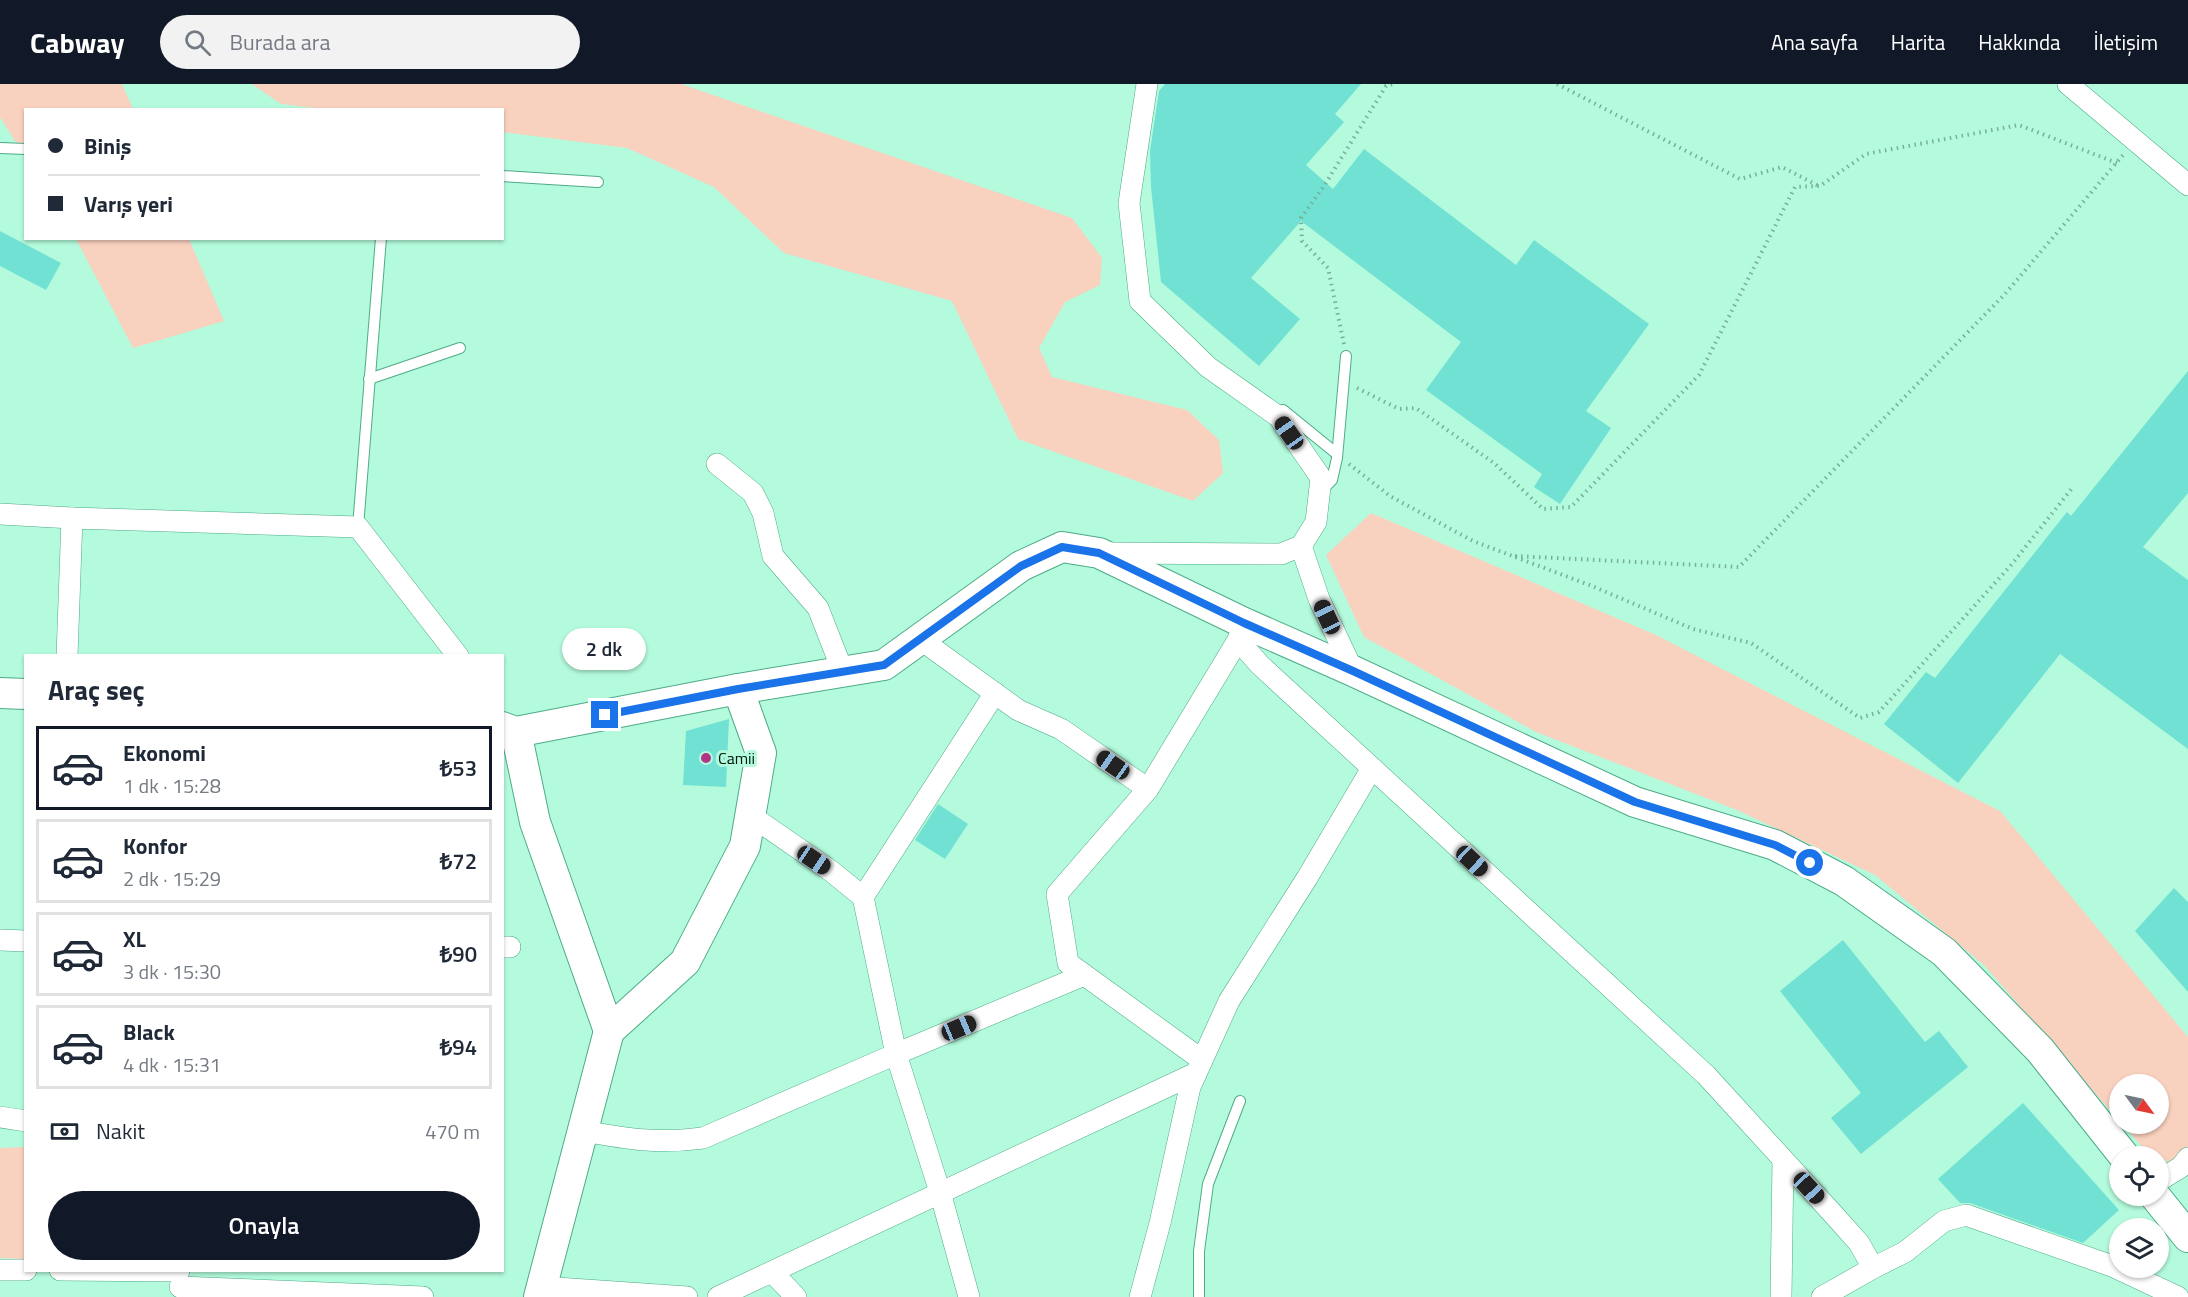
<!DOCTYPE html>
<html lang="tr">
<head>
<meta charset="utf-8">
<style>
  body { margin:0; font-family:"Titillium Web",sans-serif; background:#f2f2f3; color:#1f2937; height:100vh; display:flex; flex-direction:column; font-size:22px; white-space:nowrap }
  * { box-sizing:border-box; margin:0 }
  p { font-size:20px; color:#747a83 }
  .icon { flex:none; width:33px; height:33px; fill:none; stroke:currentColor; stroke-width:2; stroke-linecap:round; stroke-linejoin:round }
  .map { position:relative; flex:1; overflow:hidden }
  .drawer { position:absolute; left:24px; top:570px; width:480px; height:618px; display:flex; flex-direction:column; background:#fff; border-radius:0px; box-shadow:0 2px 4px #0004 }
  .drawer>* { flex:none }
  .banner { position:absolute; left:24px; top:24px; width:480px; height:132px; border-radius:0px; box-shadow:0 2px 4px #0004; display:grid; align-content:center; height:132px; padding:0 24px; background:#fff }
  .needle { width:39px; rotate:123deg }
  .fabs { position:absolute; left:2109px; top:990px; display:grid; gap:12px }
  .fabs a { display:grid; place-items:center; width:60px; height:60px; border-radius:50%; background:#fff; box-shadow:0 2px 4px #0004; font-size:30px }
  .end { position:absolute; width:27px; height:27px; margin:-14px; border:8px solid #1a73e8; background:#fff; box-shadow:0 0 0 3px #fff }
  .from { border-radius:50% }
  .bubble { position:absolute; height:42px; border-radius:21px; background:#fff; box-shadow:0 2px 4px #0004; font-size:20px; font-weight:600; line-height:42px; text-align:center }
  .car { position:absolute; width:18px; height:36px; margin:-18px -9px; border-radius:8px; box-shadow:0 0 4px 2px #0007; background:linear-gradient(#222 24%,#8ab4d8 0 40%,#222 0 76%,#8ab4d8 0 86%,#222 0) }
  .banner b { display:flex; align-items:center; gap:21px; height:57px; font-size:22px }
  .banner b+b { border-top:2px solid #e0e1e3 }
  .banner i { width:15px; height:15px; background:#1f2937 }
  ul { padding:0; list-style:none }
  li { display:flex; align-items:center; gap:18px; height:84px; margin:0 12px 9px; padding:0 12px; border:3px solid #e0e1e3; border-radius:0px }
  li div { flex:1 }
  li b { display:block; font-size:22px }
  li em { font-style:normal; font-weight:600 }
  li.active { border-color:#111827 }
  li>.icon { width:54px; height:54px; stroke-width:1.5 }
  h2 { padding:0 24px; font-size:27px; line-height:72px }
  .pay { display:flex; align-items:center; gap:15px; height:66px; padding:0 24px; font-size:22px }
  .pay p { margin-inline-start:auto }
  .action { display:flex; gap:12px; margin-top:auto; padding:12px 24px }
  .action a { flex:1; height:69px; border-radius:36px; background:#111827; color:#fff; font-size:24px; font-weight:600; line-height:69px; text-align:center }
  header { display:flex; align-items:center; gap:36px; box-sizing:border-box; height:84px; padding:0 30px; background:#111827; color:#fff }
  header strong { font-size:28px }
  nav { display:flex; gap:33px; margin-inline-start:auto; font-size:21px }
  .search { width:420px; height:54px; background:#f2f2f3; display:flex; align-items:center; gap:15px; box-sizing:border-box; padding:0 21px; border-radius:33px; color:#747a83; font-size:22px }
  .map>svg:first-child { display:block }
  .green { fill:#f9d1bf }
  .building { fill:#71e1d4 }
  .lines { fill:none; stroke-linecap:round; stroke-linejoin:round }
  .lane-casing { stroke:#4eab88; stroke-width:12 }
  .street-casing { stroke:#4eab88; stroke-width:22 }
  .secondary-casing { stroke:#4eab88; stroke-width:32 }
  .path { stroke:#78b098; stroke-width:4; stroke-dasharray:1.5 4.5; stroke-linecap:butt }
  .lane { stroke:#fff; stroke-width:10 }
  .street { stroke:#fff; stroke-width:21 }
  .secondary { stroke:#fff; stroke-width:30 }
  .route { stroke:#1a73e8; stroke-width:8 }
  .poi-dot { fill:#b23585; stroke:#b3fbdc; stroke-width:2 }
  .labels { text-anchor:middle; stroke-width:6; stroke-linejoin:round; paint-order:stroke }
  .poi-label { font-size:16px; fill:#00180e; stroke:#b3fbdc; text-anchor:start }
</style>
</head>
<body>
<header>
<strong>Cabway</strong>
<div class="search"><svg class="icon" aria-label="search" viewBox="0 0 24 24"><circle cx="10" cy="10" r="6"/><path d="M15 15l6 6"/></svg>Burada ara</div>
<nav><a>Ana sayfa</a><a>Harita</a><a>Hakkında</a><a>İletişim</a></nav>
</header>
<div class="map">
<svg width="2188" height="1213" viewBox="0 0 2188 1213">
  <rect width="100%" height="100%" fill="#b3fbdc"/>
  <g class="green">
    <polygon points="0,0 122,0 133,25 26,26 25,73 0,33"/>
    <polygon points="252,0 681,0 1072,134 1102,174 1100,201 1065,218 1039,264 1052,293 1187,326 1219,356 1223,389 1193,417 1018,355 952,217 784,169 714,103 627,64 503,48 502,26 323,25 281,20"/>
    <polygon points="76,155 189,155 224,237 133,264"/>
    <polygon points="1371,429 1656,551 2000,727 2188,953 2188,1087 2147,1068 2122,1040 2158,1040 2158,1000 2120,1000 2119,1037 1985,882 1875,791 1737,726 1536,648 1364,553 1326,471"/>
    <polygon points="25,1063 25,1175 0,1174 0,1064"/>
  </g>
  <g class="building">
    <polygon points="1165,0 1361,0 1335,30 1344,38 1306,81 1333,105 1364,65 1516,181 1534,156 1649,240 1586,327 1611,344 1560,420 1534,403 1542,390 1426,306 1461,258 1301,137 1251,194 1300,235 1259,282 1161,198 1151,103 1150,67 1159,7"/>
    <polygon points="0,147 61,179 46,206 0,182"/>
    <polygon points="2188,287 2188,409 2143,463 2188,496 2188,665 2060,570 1958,699 1884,640 1926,588 1935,594 2067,428 2071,432"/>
    <polygon points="729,635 726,703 683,701 686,647"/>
    <polygon points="938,720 968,740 945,775 915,756"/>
    <polygon points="2174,804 2188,818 2188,908 2135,847"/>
    <polygon points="1843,856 1925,958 1939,947 1968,983 1861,1070 1831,1034 1861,1009 1780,907"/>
    <polygon points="2023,1019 2119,1126 2083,1159 1970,1119 1960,1119 1938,1095"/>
  </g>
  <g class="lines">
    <g class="lane-casing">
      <g id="lane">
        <polyline points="0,64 26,65"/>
        <polyline points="502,92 598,98"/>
        <polyline points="369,295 460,264"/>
        <polyline points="1283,326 1337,370"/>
        <polyline points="1323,405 1332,396 1337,374 1346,272"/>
        <polyline points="358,443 381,154"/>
        <polyline points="1199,1213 1199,1167 1208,1100 1240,1017"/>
      </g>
    </g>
    <g class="street-casing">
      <g id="street">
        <polyline points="2068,0 2188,101"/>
        <polyline points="717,380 753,409 763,429 773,472 818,524 843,588"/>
        <polyline points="0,430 72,434"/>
        <polyline points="1301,462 1319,515 1353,587"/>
        <polyline points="1105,469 1281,470 1301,462 1316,438 1321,394 1279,333 1208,283 1140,217 1129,119 1147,0"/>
        <polyline points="1244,539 1238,556 1260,581 1706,991 1834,1131 1859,1159 1873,1184 1905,1168 1944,1137 1966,1131 2112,1182 2178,1213"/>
        <polyline points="920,555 1018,626 1061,645 1148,705"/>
        <polyline points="67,572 72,434 358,443 458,572"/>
        <polyline points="863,813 995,609"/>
        <polyline points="0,856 26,857"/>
        <polyline points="502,863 510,863"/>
        <polyline points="1202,976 1068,879 1057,810 1148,705 1238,556"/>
        <polyline points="0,1033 26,1037"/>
        <path d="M583 1047C628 1055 657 1060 703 1054L896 970 863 813 831 787 750 731"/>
        <polyline points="2158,1097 2181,1083 2188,1074"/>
        <polyline points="0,1186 26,1186"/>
        <polyline points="60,1186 179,1187"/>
        <polyline points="772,1188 796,1213"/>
        <polyline points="180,1203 423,1213"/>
        <polyline points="542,1203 687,1213"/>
        <polyline points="718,1213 1196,989"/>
        <polyline points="969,1213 940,1108 896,970 1084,891"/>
        <polyline points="1140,1213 1160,1139 1190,1003 1229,917 1307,794 1372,684"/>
        <polyline points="1781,1213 1783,1076"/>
        <polyline points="1822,1213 1873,1184"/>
      </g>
    </g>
    <g class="secondary-casing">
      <g id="secondary">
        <polyline points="0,609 26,610"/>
        <polyline points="502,643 516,648 738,605"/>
        <polyline points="516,648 535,738 609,947"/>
        <polyline points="2155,1112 2188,1153"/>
        <polyline points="539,1213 609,947 685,878 745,762 761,669 738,605 884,581 1021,482 1062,463 1099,469 1244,539 1353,587 1635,718 1775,761 1844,797 1944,868 2040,966 2124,1072"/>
      </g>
    </g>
    <g class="path">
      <polyline points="1557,0 1740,95 1782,83 1819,102"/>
      <polyline points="1344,260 1328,184 1302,157 1301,134 1324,102 1386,2 1393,0"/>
      <polyline points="1357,304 1399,325 1416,324 1494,379 1543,425 1571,423 1699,291 1795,103 1820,102 1866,70 2019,41 2117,79"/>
      <polyline points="1349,380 1390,412 1473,457 1592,502 1693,545 1751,559 1860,634 1879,628 2012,480 2073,403"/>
      <polyline points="1515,472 1739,483 2005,210 2123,71"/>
    </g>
    <use href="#lane" class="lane"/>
    <use href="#street" class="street"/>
    <use href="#secondary" class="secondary"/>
  </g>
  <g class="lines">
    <polyline class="route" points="605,631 738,605 884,581 1021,482 1062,463 1099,469 1244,539 1353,587 1635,718 1775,761 1810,779"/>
  </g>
  <circle class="poi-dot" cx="706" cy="674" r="6"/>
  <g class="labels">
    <g class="poi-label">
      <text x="718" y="680">Camii</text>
    </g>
  </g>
</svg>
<div class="fabs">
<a><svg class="needle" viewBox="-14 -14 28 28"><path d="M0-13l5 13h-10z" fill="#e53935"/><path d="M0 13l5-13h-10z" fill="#747a83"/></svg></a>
<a><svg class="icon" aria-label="locate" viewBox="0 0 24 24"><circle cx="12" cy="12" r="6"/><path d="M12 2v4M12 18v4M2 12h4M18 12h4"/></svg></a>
<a><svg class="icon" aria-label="layers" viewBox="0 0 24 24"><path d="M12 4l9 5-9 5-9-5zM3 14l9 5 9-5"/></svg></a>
</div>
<i class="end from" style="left:1810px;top:779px"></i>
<i class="end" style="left:605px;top:631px"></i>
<div class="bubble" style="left:562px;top:544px;width:84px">2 dk</div>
<i class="car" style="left:1289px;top:349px;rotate:325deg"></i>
<i class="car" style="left:1327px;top:533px;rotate:335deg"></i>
<i class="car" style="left:1113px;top:681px;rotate:305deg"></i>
<i class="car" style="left:814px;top:776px;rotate:124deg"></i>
<i class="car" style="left:1472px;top:777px;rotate:133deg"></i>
<i class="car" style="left:959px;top:944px;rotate:67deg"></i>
<i class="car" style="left:1809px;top:1104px;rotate:137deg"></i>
<div class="banner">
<b><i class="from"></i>Biniş</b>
<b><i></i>Varış yeri</b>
</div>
<section class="drawer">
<h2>Araç seç</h2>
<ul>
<li class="active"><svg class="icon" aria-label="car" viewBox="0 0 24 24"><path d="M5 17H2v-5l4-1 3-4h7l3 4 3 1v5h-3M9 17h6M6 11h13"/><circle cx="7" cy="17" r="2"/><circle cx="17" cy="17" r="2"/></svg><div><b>Ekonomi</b><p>1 dk · 15:28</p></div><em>₺53</em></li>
<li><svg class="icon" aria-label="car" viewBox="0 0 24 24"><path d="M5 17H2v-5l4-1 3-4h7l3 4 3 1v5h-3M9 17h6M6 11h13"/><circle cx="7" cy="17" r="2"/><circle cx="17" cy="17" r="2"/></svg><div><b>Konfor</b><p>2 dk · 15:29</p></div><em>₺72</em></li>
<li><svg class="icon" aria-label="car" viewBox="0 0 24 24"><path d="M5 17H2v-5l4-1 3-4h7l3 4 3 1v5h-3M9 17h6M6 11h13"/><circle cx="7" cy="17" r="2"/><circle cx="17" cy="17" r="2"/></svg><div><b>XL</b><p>3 dk · 15:30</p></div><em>₺90</em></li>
<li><svg class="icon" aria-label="car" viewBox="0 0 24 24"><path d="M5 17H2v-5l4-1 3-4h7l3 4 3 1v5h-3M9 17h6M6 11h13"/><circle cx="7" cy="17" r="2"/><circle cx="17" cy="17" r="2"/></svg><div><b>Black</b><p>4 dk · 15:31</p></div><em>₺94</em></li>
</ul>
<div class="pay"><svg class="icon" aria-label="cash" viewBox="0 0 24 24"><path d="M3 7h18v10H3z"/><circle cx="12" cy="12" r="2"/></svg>Nakit<p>470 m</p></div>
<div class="action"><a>Onayla</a></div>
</section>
</div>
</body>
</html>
